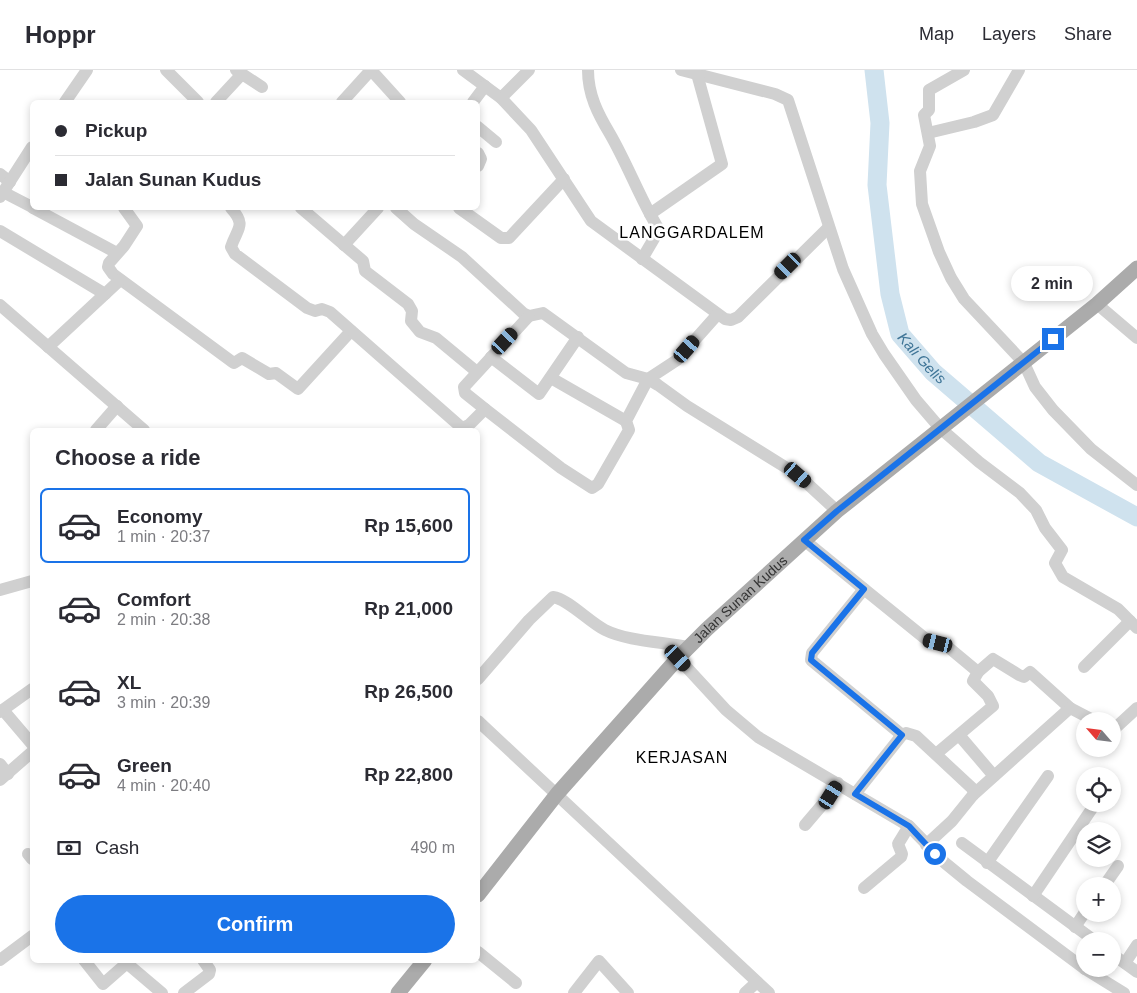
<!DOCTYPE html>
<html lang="en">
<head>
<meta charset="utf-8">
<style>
  body { margin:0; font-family:Helvetica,sans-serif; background:#f2f2f3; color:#2b2b33; height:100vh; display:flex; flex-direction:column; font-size:19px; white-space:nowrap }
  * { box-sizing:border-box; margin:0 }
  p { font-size:16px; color:#7c7c81 }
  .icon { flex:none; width:28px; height:28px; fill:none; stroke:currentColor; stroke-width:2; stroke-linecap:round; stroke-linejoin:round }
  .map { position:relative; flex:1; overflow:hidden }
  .side { position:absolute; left:30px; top:358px; width:450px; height:535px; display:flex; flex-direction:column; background:#fff; border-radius:8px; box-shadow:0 2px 8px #0003 }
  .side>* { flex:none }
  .guide { position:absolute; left:30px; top:30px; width:450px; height:110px; border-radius:8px; box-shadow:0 2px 8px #0003; display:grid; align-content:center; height:110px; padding:0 25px; background:#fff }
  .needle { width:32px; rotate:298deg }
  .tools { position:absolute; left:1076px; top:642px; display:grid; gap:10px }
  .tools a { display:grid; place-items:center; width:45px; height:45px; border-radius:50%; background:#fff; box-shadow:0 2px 8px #0003; font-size:25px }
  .end { position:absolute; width:22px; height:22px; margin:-11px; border:6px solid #1a73e8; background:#fff; box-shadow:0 0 0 2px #fff }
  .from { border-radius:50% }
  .bubble { position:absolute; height:35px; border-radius:18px; background:#fff; box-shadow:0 2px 8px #0003; font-size:16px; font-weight:600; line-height:35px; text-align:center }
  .car { position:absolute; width:15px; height:30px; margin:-15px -8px; border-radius:6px; box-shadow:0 0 4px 1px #0007; background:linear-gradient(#222 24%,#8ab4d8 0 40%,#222 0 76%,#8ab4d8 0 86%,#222 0) }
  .guide b { display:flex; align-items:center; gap:18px; height:48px; font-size:19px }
  .guide b+b { border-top:1px solid #e1e1e2 }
  .guide i { width:12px; height:12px; background:#2b2b33 }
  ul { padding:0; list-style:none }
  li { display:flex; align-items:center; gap:15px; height:75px; margin:0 10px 8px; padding:0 15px; border:2px solid transparent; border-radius:8px }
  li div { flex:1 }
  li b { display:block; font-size:19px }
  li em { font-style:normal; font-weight:600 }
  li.selected { border-color:#1a73e8 }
  li>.icon { width:45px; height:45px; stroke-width:1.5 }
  h2 { padding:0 25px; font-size:22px; line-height:60px }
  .pay { display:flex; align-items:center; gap:12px; height:55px; padding:0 25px; font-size:19px }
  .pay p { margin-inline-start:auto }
  .primary-button { display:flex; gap:10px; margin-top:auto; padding:10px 25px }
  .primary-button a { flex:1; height:58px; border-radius:30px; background:#1a73e8; color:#fff; font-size:20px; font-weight:600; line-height:58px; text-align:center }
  header { display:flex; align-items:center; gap:30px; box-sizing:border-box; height:70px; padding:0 25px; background:#fff; border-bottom:1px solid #e1e1e2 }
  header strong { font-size:24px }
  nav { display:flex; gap:28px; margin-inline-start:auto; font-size:18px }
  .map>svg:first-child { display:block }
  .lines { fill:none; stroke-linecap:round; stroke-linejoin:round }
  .river { stroke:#cfe2ee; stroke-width:19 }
  .minor { stroke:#d0d0d0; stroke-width:12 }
  .major { stroke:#ababab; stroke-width:15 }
  .route { stroke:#1a73e8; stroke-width:6 }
  .labels { text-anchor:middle; stroke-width:5; stroke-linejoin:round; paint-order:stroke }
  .street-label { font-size:14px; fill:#333; stroke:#fff }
  .water-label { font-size:15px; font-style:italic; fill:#3f7597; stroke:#fff }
  .quarter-label { font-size:16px; letter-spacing:1px; fill:#000; stroke:#fff }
</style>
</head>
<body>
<header>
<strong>Hoppr</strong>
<nav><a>Map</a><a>Layers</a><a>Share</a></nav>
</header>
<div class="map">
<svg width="1137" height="923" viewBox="0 0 1137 923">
  <rect width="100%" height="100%" fill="#fff"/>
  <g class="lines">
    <path class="river" id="s1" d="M874 0 880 53 877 115 890 224 900 264 933 302 1039 393 1137 447"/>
    <g class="minor">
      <polyline points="166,0 198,32"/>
      <polyline points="236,0 262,17"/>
      <polyline points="371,0 400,32"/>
      <polyline points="463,0 501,28 529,0"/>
      <path d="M588 0C588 25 598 44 610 64 625 90 636 118 650 144"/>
      <polyline points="681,0 775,24 788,30 843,199 872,264 884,284 916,330 940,358 979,392 1020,423 1036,440 1045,458 1062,480 1055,493 1063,507 1118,539 1137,558"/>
      <polyline points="964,0 929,20 929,40 924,45 930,76 920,101 922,134 939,182 951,208 964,229 1024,293 1035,317 1053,340 1091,379 1137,415"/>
      <polyline points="501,28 531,60 591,151 725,249 731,250 738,247 828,158"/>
      <polyline points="65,32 87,0"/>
      <polyline points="216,32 242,4"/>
      <polyline points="342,32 371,0"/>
      <polyline points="473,32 485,16"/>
      <polyline points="478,57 496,72"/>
      <polyline points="928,63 974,52 993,45 1019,0"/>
      <polyline points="478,83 481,89 478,96"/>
      <polyline points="0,104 10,112"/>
      <polyline points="3,122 32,137"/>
      <polyline points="0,127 32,77"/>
      <polyline points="33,138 117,183"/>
      <polyline points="124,138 137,156 124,176 109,193 108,197 113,204 231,291 234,293 242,288 269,304 276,303 298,319 351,261"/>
      <path d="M231 138C247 156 237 158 231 177L235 184 307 238 315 241 322 239 330 242 462 358 469 355 485 339 561 398 592 418 598 414 629 360 626 351 648 309 677 290 717 245"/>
      <polyline points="301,138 363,191 365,201 408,234 412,241 411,251 420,262 436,268 477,302"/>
      <polyline points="396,138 414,154 462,187 523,243 529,246 543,243 626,303 648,309 658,315 687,336 798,405 837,441"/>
      <polyline points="459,138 501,168 509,168 564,109"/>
      <polyline points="0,161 105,224 120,210"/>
      <polyline points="344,175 378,138"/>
      <polyline points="642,189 659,160 650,144 722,94 697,4"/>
      <polyline points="1097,234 1137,268"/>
      <polyline points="0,235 144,360"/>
      <polyline points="48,277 105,224"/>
      <polyline points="491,287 539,324 578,267"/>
      <polyline points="551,308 626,351"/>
      <polyline points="485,339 465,323 464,317 529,246"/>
      <polyline points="96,360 117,336"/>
      <polyline points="804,470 864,519 812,583 811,590 902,665"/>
      <polyline points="864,519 927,570 948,577 978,602 993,589 1019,605 1024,607 1030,602 1070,638 973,725"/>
      <polyline points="0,520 32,511"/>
      <polyline points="678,588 726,640 758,667 909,756 945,793 967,811 1085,899"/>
      <polyline points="1084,597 1130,551"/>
      <path d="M478 609 529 550 553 527C568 529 589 552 605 560 627 571 663 572 688 577"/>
      <polyline points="1070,638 1095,651"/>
      <polyline points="3,640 32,674"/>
      <polyline points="0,642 32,619"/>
      <polyline points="478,651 769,923"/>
      <polyline points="1112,661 1137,638"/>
      <polyline points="959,665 994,706"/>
      <polyline points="936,684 993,636 988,626 973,611 978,602"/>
      <polyline points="0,694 8,704"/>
      <polyline points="0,710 32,682"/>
      <polyline points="855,724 902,665 906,663 916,666 974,720 973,725 952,751 926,775"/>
      <polyline points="805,755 828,728 838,713"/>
      <polyline points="962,773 1095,871"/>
      <polyline points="28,784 32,789"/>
      <polyline points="987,793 1048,706"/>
      <polyline points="1104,816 1118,796"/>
      <polyline points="864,818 901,787 902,784 898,774 909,756"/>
      <polyline points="1033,826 1095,734"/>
      <polyline points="1075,857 1085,842"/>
      <polyline points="478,882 516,913"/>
      <polyline points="1112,884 1137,902"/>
      <polyline points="0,890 32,866"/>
      <polyline points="84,890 103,914 127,893"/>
      <polyline points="123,890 162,923"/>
      <polyline points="1125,893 1137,875"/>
      <polyline points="1085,899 1124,923"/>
      <polyline points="184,923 209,904 210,900 203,890"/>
      <polyline points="574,923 599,891 628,923"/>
      <polyline points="745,923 757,912"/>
    </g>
    <g class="major">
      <path id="s2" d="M478 825 557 724 678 588 707 559 837 441 1097 234 1137 198"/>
      <polyline points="398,923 425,890"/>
    </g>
  </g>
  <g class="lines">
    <polyline class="route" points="935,784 909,756 855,724 902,665 811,590 812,583 864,519 804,470 837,441 1053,269"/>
  </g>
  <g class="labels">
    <g class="street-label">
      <text dy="5" stroke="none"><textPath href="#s2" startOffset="396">Jalan Sunan Kudus</textPath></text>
    </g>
    <g class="water-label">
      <text dy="5" stroke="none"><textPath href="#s1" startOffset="299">Kali Gelis</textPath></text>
    </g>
    <g class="quarter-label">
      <text x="692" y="168">LANGGARDALEM</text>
      <text x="682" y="693">KERJASAN</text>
    </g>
  </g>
</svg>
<div class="tools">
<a><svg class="needle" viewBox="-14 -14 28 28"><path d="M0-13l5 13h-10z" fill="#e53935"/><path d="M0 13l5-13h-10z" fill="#7c7c81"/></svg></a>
<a><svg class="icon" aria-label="locate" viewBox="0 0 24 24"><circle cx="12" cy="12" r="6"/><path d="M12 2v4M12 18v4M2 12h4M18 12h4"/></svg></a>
<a><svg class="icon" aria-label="layers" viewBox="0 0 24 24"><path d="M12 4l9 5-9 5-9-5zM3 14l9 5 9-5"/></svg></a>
<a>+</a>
<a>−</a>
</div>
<i class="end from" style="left:935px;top:784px"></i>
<i class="end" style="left:1053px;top:269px"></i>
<div class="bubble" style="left:1011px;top:196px;width:82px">2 min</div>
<i class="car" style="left:788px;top:196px;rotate:225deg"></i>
<i class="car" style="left:505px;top:271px;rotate:43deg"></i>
<i class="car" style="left:687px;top:279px;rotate:41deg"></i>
<i class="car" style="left:798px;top:405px;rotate:131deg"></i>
<i class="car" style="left:938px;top:573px;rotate:284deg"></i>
<i class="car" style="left:678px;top:588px;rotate:137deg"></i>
<i class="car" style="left:831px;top:725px;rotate:32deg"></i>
<div class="guide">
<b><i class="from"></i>Pickup</b>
<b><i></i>Jalan Sunan Kudus</b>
</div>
<section class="side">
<h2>Choose a ride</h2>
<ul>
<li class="selected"><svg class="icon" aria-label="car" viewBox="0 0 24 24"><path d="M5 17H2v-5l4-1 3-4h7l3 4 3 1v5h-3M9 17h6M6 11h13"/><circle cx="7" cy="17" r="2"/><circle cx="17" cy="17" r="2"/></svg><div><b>Economy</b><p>1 min · 20:37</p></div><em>Rp 15,600</em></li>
<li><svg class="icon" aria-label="car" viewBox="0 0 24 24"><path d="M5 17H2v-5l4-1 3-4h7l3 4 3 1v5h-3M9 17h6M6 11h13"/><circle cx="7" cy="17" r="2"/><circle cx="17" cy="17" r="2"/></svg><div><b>Comfort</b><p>2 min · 20:38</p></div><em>Rp 21,000</em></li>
<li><svg class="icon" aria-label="car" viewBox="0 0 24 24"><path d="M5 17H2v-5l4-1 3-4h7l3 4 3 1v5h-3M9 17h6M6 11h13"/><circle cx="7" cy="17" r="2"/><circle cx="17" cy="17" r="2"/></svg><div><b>XL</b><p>3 min · 20:39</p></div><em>Rp 26,500</em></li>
<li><svg class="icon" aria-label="car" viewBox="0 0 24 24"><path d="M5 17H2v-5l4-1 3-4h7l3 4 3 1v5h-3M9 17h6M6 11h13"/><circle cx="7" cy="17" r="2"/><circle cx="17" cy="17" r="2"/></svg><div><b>Green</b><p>4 min · 20:40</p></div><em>Rp 22,800</em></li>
</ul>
<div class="pay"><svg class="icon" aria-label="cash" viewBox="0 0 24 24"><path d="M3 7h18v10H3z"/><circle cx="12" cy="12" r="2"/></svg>Cash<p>490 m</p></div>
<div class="primary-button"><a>Confirm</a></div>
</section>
</div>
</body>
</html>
